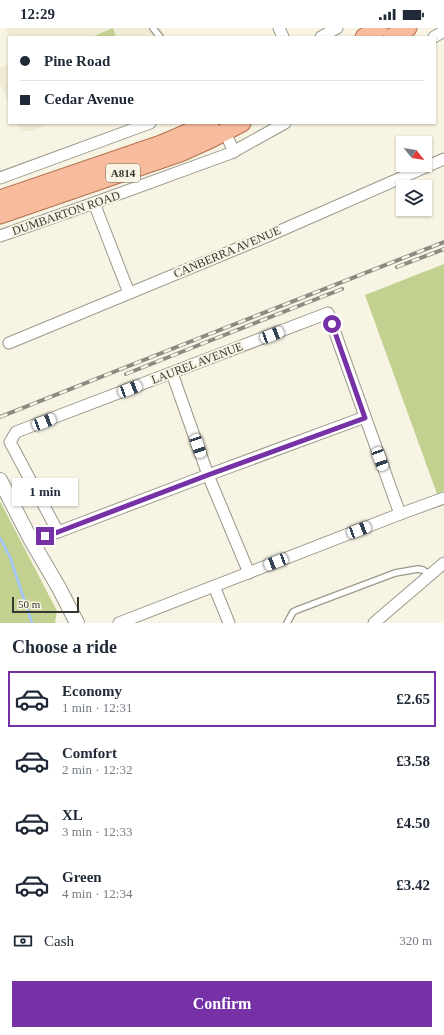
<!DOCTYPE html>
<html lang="en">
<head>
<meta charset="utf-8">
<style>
  body { margin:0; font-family:"Times New Roman",serif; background:#f6f6f7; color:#1f2937; height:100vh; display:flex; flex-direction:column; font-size:15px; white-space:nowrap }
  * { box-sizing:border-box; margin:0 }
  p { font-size:13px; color:#747a83 }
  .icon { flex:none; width:22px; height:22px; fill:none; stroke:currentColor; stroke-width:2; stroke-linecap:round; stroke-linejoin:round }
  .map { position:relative; height:595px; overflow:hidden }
  .panel { display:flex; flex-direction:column; background:#fff; flex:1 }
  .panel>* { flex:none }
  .guide { position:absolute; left:8px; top:8px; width:428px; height:88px; border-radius:0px; box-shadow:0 1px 3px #0004; display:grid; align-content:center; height:88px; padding:0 12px; background:#fff }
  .needle { width:26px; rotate:120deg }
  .tools { position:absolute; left:396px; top:108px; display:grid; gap:8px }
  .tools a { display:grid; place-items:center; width:36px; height:36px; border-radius:0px; background:#fff; box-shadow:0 1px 3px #0004; font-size:20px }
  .scale { position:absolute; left:12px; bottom:10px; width:67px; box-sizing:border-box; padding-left:4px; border:2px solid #36352f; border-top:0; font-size:11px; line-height:14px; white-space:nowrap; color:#36352f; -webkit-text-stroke:3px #f7f4e4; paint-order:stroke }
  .end { position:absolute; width:18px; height:18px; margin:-9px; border:5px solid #7531a5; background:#fff; box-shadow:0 0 0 2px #fff }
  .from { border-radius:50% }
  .bubble { position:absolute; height:28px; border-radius:0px; background:#fff; box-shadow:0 1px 3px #0004; font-size:13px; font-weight:700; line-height:28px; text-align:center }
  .car { position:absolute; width:12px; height:24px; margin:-12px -6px; border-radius:5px; box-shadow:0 0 3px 1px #0007; background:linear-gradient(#fff 24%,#345 0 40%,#fff 0 76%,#345 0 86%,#fff 0) }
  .guide b { display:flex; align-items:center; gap:14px; height:38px; font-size:15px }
  .guide b+b { border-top:1px solid #e0e1e3 }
  .guide i { width:10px; height:10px; background:#1f2937 }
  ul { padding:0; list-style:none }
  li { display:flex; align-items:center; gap:12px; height:56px; margin:0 8px 6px; padding:0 4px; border:2px solid transparent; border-radius:0px }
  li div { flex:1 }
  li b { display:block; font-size:15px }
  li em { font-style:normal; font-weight:700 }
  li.on { border-color:#7531a5 }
  li>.icon { width:36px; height:36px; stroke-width:1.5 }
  h2 { padding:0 12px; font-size:18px; line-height:48px }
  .pay { display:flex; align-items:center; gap:10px; height:44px; padding:0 12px; font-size:15px }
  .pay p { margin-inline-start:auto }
  .cta { display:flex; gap:8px; margin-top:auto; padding:8px 12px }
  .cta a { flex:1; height:46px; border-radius:0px; background:#7531a5; color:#fff; font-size:16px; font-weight:700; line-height:46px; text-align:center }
  .status { display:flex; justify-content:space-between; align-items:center; height:28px; padding:0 20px; background:#fff; direction:ltr }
  .status svg { height:11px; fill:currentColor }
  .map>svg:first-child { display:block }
  .built { fill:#efead3 }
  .green { fill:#c3d190 }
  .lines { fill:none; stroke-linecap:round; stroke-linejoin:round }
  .stream { stroke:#a0c6fd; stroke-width:2.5 }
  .service-casing { stroke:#9b9889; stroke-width:8 }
  .minor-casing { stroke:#9b9889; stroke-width:13 }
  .tertiary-casing { stroke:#9b9889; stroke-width:16 }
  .primary-casing { stroke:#b26f4c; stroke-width:19 }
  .service { stroke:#fff; stroke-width:5.5 }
  .minor { stroke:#fff; stroke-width:11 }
  .tertiary { stroke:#fff; stroke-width:14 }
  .primary { stroke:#f8bb9d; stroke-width:17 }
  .rail-casing { stroke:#8c8a80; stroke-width:4 }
  .rail { stroke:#f7f4e4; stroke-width:2.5; stroke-dasharray:8; stroke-linecap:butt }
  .route { stroke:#7531a5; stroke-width:5 }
  .labels { text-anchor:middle; stroke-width:4; stroke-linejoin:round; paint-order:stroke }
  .shield { fill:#f7f4e4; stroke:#706e65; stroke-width:1 }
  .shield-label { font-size:11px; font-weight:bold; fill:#36352f }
  .street-label { font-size:12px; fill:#36352f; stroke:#f7f4e4 }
</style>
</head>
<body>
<div class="status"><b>12:29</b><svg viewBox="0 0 49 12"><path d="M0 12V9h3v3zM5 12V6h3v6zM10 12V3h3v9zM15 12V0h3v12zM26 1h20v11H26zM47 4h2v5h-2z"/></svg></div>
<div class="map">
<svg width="444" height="595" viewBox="0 0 444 595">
  <rect width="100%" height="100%" fill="#f7f4e4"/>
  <g class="built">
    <polygon points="6,0 161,0 165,9 9,9"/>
    <polygon points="9,35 9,76 0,56 0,40"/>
    <polygon points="17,95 50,95 33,103 21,103"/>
  </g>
  <g class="green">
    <polygon points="113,0 116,9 92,9"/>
    <polygon points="444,236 444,463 437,466 365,267"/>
    <polygon points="0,473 57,583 55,595 0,595"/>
  </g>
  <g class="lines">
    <polyline class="stream" points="0,510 10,529 32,595"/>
    <g class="service-casing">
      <g id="service">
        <polyline points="153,0 160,9"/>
        <polyline points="287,595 293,584 297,582 395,545 418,541 423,542 430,547"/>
      </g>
    </g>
    <g class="minor-casing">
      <g id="minor">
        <polyline points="279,0 283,9"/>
        <polyline points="321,9 337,0"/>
        <polyline points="434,9 444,3"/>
        <polyline points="225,104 234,124"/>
        <polyline points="0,150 150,95"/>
        <polyline points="94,175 129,265"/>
        <polyline points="0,208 94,175 231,125 285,95"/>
        <polyline points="9,315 275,205 444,131"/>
        <polyline points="172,345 208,447 249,545"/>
        <polyline points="58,504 10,414 16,404 328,285 400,486"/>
        <polyline points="31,512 58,504 208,447 365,389"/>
        <polyline points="214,558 229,595"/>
        <polyline points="119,595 400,486 444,470"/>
        <polyline points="374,595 444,535"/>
      </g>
    </g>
    <g class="tertiary-casing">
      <polyline id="tertiary" points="0,452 31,512 59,560 77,595"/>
    </g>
    <g class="primary-casing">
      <g id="primary">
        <polyline points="364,9 379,0"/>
        <polyline points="392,9 408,0"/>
        <polyline points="0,171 161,116 210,95"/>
        <polyline points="0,187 180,125 209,112 242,95"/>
      </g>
    </g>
    <use href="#service" class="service"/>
    <use href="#minor" class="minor"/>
    <use href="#tertiary" class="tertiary"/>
    <use href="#primary" class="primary"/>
    <g class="rail-casing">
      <g id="rail">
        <polyline points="397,239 444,221"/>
        <polyline points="126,346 204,315 342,261"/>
        <polyline points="0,389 202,309 444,214"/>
      </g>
    </g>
    <use href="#rail" class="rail"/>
  </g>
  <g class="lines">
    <polyline class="route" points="45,508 58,504 208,447 365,390 332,296"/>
  </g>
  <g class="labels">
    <rect class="shield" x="106" y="136" width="34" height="18" rx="3"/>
    <g class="shield-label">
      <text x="123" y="149">A814</text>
    </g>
    <g class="street-label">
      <text transform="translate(66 185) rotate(-19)" y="4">DUMBARTON ROAD</text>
      <text transform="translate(227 224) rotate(-23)" y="4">CANBERRA AVENUE</text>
      <text transform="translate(197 335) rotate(-21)" y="4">LAUREL AVENUE</text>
    </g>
  </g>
</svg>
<div class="tools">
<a><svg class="needle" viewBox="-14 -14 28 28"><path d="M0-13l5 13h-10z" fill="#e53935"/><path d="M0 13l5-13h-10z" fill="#747a83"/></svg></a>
<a><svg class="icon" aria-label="layers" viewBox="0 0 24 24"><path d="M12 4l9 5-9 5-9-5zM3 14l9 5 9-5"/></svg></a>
</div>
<div class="scale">50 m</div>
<i class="end from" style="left:332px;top:296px"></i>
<i class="end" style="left:45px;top:508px"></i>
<div class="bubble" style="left:12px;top:450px;width:66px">1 min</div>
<i class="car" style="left:272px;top:307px;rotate:69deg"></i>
<i class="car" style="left:130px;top:361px;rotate:69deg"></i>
<i class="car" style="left:44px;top:394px;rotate:69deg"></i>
<i class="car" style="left:198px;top:418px;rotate:161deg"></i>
<i class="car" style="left:380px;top:431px;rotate:160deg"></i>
<i class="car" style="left:359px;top:502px;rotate:69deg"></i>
<i class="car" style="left:276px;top:534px;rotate:249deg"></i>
<div class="guide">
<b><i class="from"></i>Pine Road</b>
<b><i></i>Cedar Avenue</b>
</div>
</div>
<section class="panel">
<h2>Choose a ride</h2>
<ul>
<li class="on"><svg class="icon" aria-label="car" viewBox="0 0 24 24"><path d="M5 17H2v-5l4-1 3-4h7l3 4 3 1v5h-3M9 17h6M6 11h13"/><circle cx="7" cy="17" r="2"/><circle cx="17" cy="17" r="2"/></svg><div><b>Economy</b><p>1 min · 12:31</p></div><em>£2.65</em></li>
<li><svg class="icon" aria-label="car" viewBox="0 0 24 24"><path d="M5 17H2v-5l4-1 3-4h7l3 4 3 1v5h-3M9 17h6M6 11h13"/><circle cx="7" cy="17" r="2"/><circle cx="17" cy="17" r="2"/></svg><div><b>Comfort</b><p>2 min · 12:32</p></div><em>£3.58</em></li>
<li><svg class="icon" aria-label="car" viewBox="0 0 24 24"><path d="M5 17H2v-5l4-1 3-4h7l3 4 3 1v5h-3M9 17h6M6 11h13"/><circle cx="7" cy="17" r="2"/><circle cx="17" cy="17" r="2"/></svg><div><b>XL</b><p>3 min · 12:33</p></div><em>£4.50</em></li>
<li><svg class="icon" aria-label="car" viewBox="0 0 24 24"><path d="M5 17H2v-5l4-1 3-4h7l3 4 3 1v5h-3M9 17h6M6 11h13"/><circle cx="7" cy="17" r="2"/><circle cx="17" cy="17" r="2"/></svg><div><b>Green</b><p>4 min · 12:34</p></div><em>£3.42</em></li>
</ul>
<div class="pay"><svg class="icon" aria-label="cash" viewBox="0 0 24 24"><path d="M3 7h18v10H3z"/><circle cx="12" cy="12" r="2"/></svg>Cash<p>320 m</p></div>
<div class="cta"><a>Confirm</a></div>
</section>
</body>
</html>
